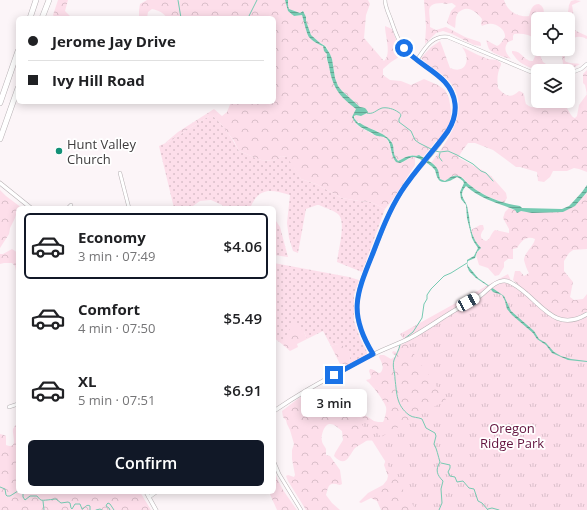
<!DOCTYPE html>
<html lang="en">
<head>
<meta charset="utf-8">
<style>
  body { margin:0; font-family:"Open Sans",sans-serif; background:#f6f6f6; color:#202124; height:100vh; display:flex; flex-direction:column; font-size:15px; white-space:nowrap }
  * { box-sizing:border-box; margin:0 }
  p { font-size:13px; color:#757577 }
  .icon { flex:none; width:22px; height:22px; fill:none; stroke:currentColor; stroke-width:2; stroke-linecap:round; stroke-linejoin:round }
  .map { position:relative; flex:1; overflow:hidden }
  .side { position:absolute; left:16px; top:206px; width:260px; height:288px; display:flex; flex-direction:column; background:#fff; border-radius:6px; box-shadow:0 2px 10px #0003 }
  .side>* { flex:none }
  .top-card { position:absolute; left:16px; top:16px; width:260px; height:88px; border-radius:6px; box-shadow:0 2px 10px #0003; display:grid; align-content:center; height:88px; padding:0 12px; background:#fff }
  .buttons { position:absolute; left:531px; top:12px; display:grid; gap:8px }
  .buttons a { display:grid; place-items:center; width:44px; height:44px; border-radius:6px; background:#fff; box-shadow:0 2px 10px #0003; font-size:20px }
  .end { position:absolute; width:18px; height:18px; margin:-9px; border:5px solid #1a73e8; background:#fff; box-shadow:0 0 0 2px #fff }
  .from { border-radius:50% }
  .bubble { position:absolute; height:28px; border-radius:6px; background:#fff; box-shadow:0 2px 10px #0003; font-size:13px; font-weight:600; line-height:28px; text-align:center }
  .car { position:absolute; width:12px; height:24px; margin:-12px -6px; border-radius:5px; box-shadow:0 0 3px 1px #0007; background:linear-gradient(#fff 24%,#345 0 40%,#fff 0 76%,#345 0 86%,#fff 0) }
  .top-card b { display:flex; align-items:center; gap:14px; height:38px; font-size:15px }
  .top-card b+b { border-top:1px solid #e0e0e0 }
  .top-card i { width:10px; height:10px; background:#202124 }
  ul { padding:7px 0 0; list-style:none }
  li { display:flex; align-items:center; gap:12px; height:66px; margin:0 8px 6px; padding:0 4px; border:2px solid transparent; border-radius:6px }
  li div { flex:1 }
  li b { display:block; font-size:15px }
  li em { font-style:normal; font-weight:600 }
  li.on { border-color:#111827 }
  li>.icon { width:36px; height:36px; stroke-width:1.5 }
  .cta { display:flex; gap:8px; margin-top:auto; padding:8px 12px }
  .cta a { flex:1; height:46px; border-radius:6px; background:#111827; color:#fff; font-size:16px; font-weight:600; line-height:46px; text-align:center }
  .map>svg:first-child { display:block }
  .grass { fill:url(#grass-dots) }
  .forest { fill:url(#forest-crowns) }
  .park { fill:url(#park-tufts) }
  .water { fill:url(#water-rules) }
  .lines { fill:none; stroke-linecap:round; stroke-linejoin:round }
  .stream { stroke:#76cab2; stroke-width:1 }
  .minor-casing { stroke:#b8b2b5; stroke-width:4 }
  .tertiary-casing { stroke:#b8b2b5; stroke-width:4.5 }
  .motorway-casing { stroke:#b8b2b5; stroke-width:6 }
  .minor { stroke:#fff; stroke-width:3 }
  .tertiary { stroke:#fff; stroke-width:3.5 }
  .motorway { stroke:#fff; stroke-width:5 }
  .route { stroke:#1a73e8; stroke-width:5 }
  .poi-dot { fill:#129077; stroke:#fff; stroke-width:1.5 }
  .labels { text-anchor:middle; stroke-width:3.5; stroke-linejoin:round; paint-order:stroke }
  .poi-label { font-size:13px; fill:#3e3c3d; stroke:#fff; text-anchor:start }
  .park-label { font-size:13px; fill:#63143f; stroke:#fff }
</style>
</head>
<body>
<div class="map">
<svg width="587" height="510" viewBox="0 0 587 510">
  <defs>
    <pattern id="grass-dots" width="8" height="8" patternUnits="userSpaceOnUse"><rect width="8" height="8" fill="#fddeea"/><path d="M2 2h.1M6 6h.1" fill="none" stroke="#dabfca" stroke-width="1.8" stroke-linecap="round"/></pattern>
    <pattern id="forest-crowns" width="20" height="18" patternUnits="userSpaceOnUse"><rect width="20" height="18" fill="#fddeea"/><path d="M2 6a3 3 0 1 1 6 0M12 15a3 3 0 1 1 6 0" fill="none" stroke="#dabfca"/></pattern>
    <pattern id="park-tufts" width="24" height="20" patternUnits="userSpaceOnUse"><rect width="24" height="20" fill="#fddeea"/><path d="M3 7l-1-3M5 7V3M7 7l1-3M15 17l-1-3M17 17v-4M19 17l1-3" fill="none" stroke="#dabfca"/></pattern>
    <pattern id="water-rules" width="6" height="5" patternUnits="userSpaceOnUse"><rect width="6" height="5" fill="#76cab2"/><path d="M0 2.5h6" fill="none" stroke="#62a592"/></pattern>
  </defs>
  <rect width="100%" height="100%" fill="#fcf5f8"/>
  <g class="grass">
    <path d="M209 116H213C224 126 232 138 239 151L261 160 273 161 281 156 288 157 301 179 316 184 342 198 359 201 371 202 385 209 362 272 337 262C338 251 346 224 339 215 334 210 325 208 319 205H317L306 209 298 253 293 251 289 238 287 223 290 195C273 190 260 186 251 206L252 208H225L222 205 211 200 200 201 190 208H174L159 146 170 141Z"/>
    <polygon points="274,221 276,221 280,227 288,257 274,255"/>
    <polygon points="274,263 349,277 359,280 354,295 354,321 360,338 367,352 367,354 349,364 351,353 337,344 331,346 323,331 307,339 304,332 285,340 282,344 274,338"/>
  </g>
  <g class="forest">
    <polygon points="58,0 68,0 65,11 72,18 55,18 53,15"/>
    <path d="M147 0H177L179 1 180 0H285L288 11 294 16 302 15C303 19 305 23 306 27 307 31 307 34 309 37 311 40 319 45 323 46L327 54 326 58 329 65 331 76 335 87 343 98 357 109 356 112 353 116 357 125 361 128 376 136H381L387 139 390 146 392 156 401 163 412 157H415V165L393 199 385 209 371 202 359 201 342 198 316 184 301 179 287 157 281 156 273 161 261 160 239 151 234 141 221 124 213 116H209L170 141 165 143 178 132 214 109 222 116 227 112 231 102H274V18H167C164 13 158 10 152 9L148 12 147 18H139V10L140 4Z"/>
    <path d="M288 0H368L370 4 366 15 364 38 384 61C392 54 385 36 385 26L392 29 399 47V57L391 62 383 69V75L390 80 401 81 411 85 424 79 438 85 445 90 449 98 451 111 450 125 440 140 436 141 423 157 419 155 416 156 411 155 406 157 398 161C397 160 395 157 394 156 391 148 395 144 388 138 378 129 362 128 354 118L355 115H357L360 116 367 113 364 107H360L342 91 338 86 335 78 332 59 330 54 326 46 320 43 311 35 306 21V18L302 11 300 13 289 9 288 6Z"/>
    <path d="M424 0H504C505 3 507 7 509 9 514 15 523 17 529 16 531 10 532 4 539 4 545 8 544 11 543 17L545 19H538V49H541L540 55 543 62 549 66C547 76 527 67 521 63 517 60 515 57 512 53V51C522 50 524 62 533 61L535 56 536 39C529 34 522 33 514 34L513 36V40L508 42C503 49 506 53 511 59 505 57 494 55 489 49 488 47 487 43 486 40L497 46 499 45C501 43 504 39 505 37 506 29 495 22 488 24 486 24 484 25 482 26L481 24 482 19C477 13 470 6 462 10 460 11 457 13 457 15 455 18 456 24 455 28L448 24 447 22 451 11 456 6 452 3 445 4 443 3C423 3 431 12 430 27L436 30 446 27 450 29 465 37 480 42 481 44V46L474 45 452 34 443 31 436 33 425 44 426 27Z"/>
    <path d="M575 0 581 1 572 5 574 18 572 26 576 31 587 36V39C579 35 575 37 568 41V19H567L569 5 571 1Z"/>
    <path d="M440 41 442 46 450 68C467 75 471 58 462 47L478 55 488 59 497 60 501 63V65C497 73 497 80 498 88 505 96 511 99 519 91 526 92 524 99 526 104 535 111 537 105 544 101H564C564 103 571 116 573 117 573 117 574 118 575 118L577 116 579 105 587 94 585 85 583 83V74L587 70V172L579 169 574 168 567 171H553L550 177 544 182 538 181 537 172 520 167H516L504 158 493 150 475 143H468C465 148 460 152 459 158L484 171 491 176 506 193 507 198 504 203 487 196 471 187 462 177 453 176 445 181 440 179C438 174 438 165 431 163 450 138 474 105 446 78 438 70 428 66 421 58L431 47Z"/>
    <path d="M559 49H564L565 61C569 64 576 63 580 64L567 71H554L563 64 562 55Z"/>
    <polygon points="0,190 6,196 22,208 18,208 15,218 10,228 9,234 0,248"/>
    <path d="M587 192V249L573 250 569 253 564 261V271L573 282 570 297 574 300 583 299 587 294V312C581 315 573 319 566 319 547 317 527 292 513 280L515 271H520L524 276 529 273C527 270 525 264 524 260 524 253 534 246 535 239 527 235 521 241 517 248L513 249V259H508L504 262V267L499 275 495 276 488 268 479 265 476 255 477 252 480 250V247C474 243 473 236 471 230L480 225H483L484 229C480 234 479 239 486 241 491 239 490 234 495 230L509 233V229L503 218 505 212 509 208 515 210 517 212 521 211 532 213 563 212 586 194Z"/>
    <polygon points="12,249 18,253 18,281 15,266 12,263 4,263 0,264 0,254 3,254"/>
    <path d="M587 316V510H381L377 501 371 498 361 503 359 502 368 493 383 485 387 480 388 476 384 465 387 456 378 442C375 441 370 440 366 441 363 443 358 446 355 448 349 455 346 469 334 456L335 453 343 440 342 431C335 425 328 419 323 431 322 434 321 438 322 441 322 444 325 446 326 449 326 451 326 453 326 455L330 456 340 470 342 484 340 485C329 482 329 484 326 495L332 503 340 510H306L288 481 286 476 288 475 294 477 295 475 292 459V450L294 444 290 430 287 424 286 420 283 417 282 411 308 391 319 398 334 404 357 410 374 421 378 422H383L384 420C385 416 387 411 386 407 383 399 373 386 366 380L370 379 371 377 369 371 370 369C375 369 376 373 380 373 385 368 382 363 379 357L380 355H384L391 359 396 356 392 353 393 351 397 352 399 346 424 334 550 317C566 323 572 323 587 316Z"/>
    <polygon points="292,325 296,325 304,332 307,339 297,344 298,347 290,351 282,344"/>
    <polygon points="337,344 343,346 351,353 349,364 342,368 331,346"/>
    <path d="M18 417V492H140L151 510H0V434L4 435 6 436V445C19 450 12 435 13 429 13 429 16 424 17 424 17 422 18 419 18 417Z"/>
    <path d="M274 469C278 485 288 497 297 510H277L269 492H274Z"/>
  </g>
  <path class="park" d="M508 274 513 285 518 288C538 306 558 333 587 316V510H416L349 404 381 437 446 400 400 334Z"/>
  <path class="water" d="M285 0H288V6L289 9 300 13 303 11 306 17V21L311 35 320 43 325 46 330 54 332 59 335 78 338 86 342 91 360 107C365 108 365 107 368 112L367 113 361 116 356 115 354 116V118L358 123H360C370 130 387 133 392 143 394 146 393 150 394 153 394 156 396 158 398 161 404 158 410 154 416 156L419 155C425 159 435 163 438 170 439 173 439 176 440 179L445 181C449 178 454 174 459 176 464 178 466 183 471 186 484 197 504 204 520 206L522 208 562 209 569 206 572 203 582 192 587 185V192L575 206 563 212 532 213 521 211 517 213 515 210C498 203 480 199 466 186 464 188 462 191 462 194 462 198 466 202 467 206 468 209 468 213 469 216 470 228 472 239 481 248L477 252 475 258 468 261 467 263 468 266 478 278 504 296 511 311 534 331 539 339 546 343 554 352 561 356 571 359 587 361V362L568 360 552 353 546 345 537 339 533 333 512 315 507 309 505 301 502 295 493 292 488 286 476 278 469 271 467 266V260L474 256 478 248 474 242 472 238 467 218 466 205 461 199 460 192 464 183 463 181 459 178 457 177C452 180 445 184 440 181 437 179 436 173 435 170 432 165 417 156 412 157 408 158 404 162 400 163L396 162C390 155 392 144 387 139 384 136 381 137 378 136 376 136 373 134 372 133 364 129 356 126 352 117L356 109C347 102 337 94 333 82 331 77 330 72 329 66 328 61 326 59 327 54L324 51 323 46C319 45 311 40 309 37 307 35 303 18 302 15L294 16 288 11Z"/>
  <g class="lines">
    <g class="stream">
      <polyline points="178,0 181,18"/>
      <polyline points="248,18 257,0"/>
      <path d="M367 113C373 115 376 110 382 108 387 107 394 109 398 112 402 114 401 116 399 119V122L411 131 415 140 419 143 433 150"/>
      <polyline points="435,151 440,152 448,151 457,155 473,164 481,171 486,173 493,181"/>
      <polyline points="440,153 439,157 442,161"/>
      <polyline points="404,339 413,332 422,318 424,304 427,299 427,295 431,289 444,276 451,273 467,263"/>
      <path d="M400 345C399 350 396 355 394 360 392 367 395 372 395 379 397 394 396 405 409 415 413 418 418 417 422 419L426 428 435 433 436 436 434 444C437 449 438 456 440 462 435 470 437 475 443 481L441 489 442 503 439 510"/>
      <polyline points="441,463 450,465 450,468 448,472 450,476 455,477 457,482 463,481 469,488 474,489 478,501 482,503 488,510"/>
      <polyline points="0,487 5,489 6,495 7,496 10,496 18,491"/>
      <path d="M23 492V497L25 500 30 496H37C38 497 39 499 41 500 42 501 54 499 56 499L61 503 68 502 70 503 71 508 72 509 75 504H80L82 509H83C85 507 87 504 90 506V510"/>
      <polyline points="43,501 44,510"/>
      <polyline points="488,509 492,508 499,510"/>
      <polyline points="96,510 100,509 102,510"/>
      <polyline points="110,510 109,508 106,506 107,504 108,503 110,504 114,510"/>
    </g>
    <g class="minor-casing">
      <g id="minor">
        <path d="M417 60C425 48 432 35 448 37L538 75"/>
        <polyline points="568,74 581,69 587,64"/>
        <polyline points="120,173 129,208"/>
        <polyline points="68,208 71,205"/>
        <path d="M373 354C365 341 358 327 357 312 356 290 366 270 374 251 383 227 392 204 407 183 421 164 452 136 455 113 459 77 424 71 405 50 398 42 395 31 391 20 389 14 385 7 385 0"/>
        <polyline points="274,392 274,393"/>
        <polyline points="9,407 18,404"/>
        <polyline points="274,462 279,474 301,510"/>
      </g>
    </g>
    <g class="tertiary-casing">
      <g id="tertiary">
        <polyline points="0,183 31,208"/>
        <path d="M274 411C296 396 318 383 342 371 352 365 363 359 374 354 386 348 398 344 410 338 429 328 445 315 464 305 469 302 475 299 480 296 487 291 493 282 502 281 506 280 510 282 513 284 539 298 553 335 587 314"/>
        <polyline points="146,492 156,510"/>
        <polyline points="149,497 156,492"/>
      </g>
    </g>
    <g class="motorway-casing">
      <g id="motorway">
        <polyline points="30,18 36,0"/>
        <polyline points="42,18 49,0"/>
        <polyline points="0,103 18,51"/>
        <polyline points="0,139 18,88"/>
      </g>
    </g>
    <use href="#minor" class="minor"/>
    <use href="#tertiary" class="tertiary"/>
    <use href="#motorway" class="motorway"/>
  </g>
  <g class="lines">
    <path class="route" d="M334 375 373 354C348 313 356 295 373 253 381 232 389 211 401 192 415 170 433 152 448 131 453 123 456 114 455 104 452 75 420 68 404 48"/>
  </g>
  <circle class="poi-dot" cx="59" cy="151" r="4"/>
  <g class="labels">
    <g class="poi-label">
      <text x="67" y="149">Hunt Valley<tspan x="67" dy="15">Church</tspan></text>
    </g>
    <g class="park-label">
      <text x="512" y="433">Oregon<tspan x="512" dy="15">Ridge Park</tspan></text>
    </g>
  </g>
</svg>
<div class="buttons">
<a><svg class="icon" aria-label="locate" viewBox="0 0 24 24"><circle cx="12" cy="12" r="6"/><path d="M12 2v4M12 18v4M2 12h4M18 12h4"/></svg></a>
<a><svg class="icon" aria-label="layers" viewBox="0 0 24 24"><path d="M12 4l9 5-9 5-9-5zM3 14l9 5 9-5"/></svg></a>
</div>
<i class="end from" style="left:404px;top:48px"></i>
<i class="end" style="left:334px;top:375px"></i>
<div class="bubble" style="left:301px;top:389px;width:66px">3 min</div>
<i class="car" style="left:468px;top:302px;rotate:61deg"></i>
<div class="top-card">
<b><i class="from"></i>Jerome Jay Drive</b>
<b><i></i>Ivy Hill Road</b>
</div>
<section class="side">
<ul>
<li class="on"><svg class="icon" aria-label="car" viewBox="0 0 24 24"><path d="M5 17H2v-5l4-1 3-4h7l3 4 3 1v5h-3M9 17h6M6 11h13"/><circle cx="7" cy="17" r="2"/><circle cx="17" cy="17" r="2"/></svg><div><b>Economy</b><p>3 min · 07:49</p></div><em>$4.06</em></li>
<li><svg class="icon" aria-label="car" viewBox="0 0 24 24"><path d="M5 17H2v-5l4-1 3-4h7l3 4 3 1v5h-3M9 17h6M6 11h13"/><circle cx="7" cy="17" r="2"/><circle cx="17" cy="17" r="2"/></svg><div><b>Comfort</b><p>4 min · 07:50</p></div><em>$5.49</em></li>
<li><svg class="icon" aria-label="car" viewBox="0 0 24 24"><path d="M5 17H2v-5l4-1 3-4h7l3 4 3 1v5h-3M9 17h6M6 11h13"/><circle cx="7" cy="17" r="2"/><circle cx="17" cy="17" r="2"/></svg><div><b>XL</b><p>5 min · 07:51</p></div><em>$6.91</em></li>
</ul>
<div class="cta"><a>Confirm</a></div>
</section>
</div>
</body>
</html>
